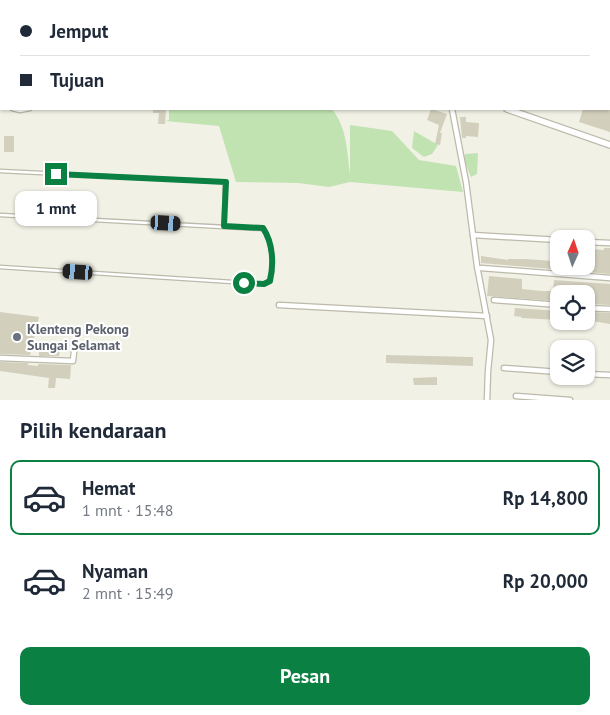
<!DOCTYPE html>
<html lang="id">
<head>
<meta charset="utf-8">
<style>
  body { margin:0; font-family:"PT Sans",sans-serif; background:#f6f6f7; color:#1f2937; height:100vh; display:flex; flex-direction:column; font-size:19px; white-space:nowrap }
  * { box-sizing:border-box; margin:0 }
  p { font-size:16px; color:#747a83 }
  .icon { flex:none; width:28px; height:28px; fill:none; stroke:currentColor; stroke-width:2; stroke-linecap:round; stroke-linejoin:round }
  .map { position:relative; height:400px; overflow:hidden }
  .panel { display:flex; flex-direction:column; background:#fff; flex:1 }
  .panel>* { flex:none }
  .guide { position:absolute; left:0px; top:0px; width:610px; height:110px; box-shadow:0 1px 4px #0004; display:grid; align-content:center; height:110px; padding:0 20px; background:#fff }
  .needle { width:32px; rotate:3deg }
  .buttons { position:absolute; left:550px; top:230px; display:grid; gap:10px }
  .buttons a { display:grid; place-items:center; width:45px; height:45px; border-radius:10px; background:#fff; box-shadow:0 1px 4px #0004; font-size:25px }
  .end { position:absolute; width:22px; height:22px; margin:-11px; border:6px solid #0b8043; background:#fff; box-shadow:0 0 0 2px #fff }
  .from { border-radius:50% }
  .bubble { position:absolute; height:35px; border-radius:10px; background:#fff; box-shadow:0 1px 4px #0004; font-size:16px; font-weight:700; line-height:35px; text-align:center }
  .car { position:absolute; width:15px; height:30px; margin:-15px -8px; border-radius:6px; box-shadow:0 0 4px 1px #0007; background:linear-gradient(#222 24%,#8ab4d8 0 40%,#222 0 76%,#8ab4d8 0 86%,#222 0) }
  .guide b { display:flex; align-items:center; gap:18px; height:48px; font-size:19px }
  .guide b+b { border-top:1px solid #e0e1e3 }
  .guide i { width:12px; height:12px; background:#1f2937 }
  ul { padding:0; list-style:none }
  li { display:flex; align-items:center; gap:15px; height:75px; margin:0 10px 8px; padding:0 10px; border:2px solid transparent; border-radius:10px }
  li div { flex:1 }
  li b { display:block; font-size:19px }
  li em { font-style:normal; font-weight:700 }
  li.selected { border-color:#0b8043 }
  li>.icon { width:45px; height:45px; stroke-width:1.5 }
  h2 { padding:0 20px; font-size:22px; line-height:60px }
  .action { display:flex; gap:10px; margin-top:auto; padding:10px 20px }
  .action a { flex:1; height:58px; border-radius:10px; background:#0b8043; color:#fff; font-size:20px; font-weight:700; line-height:58px; text-align:center }
  .map>svg:first-child { display:block }
  .green { fill:#c1e3b2 }
  .building { fill:#d2cfbd }
  .lines { fill:none; stroke-linecap:round; stroke-linejoin:round }
  .service-casing { stroke:#bcbaaa; stroke-width:5 }
  .minor-casing { stroke:#bcbaaa; stroke-width:7 }
  .tertiary-casing { stroke:#bcbaaa; stroke-width:8 }
  .service { stroke:#fff; stroke-width:2.5 }
  .minor { stroke:#fff; stroke-width:4.5 }
  .tertiary { stroke:#fff; stroke-width:5.5 }
  .route { stroke:#0b8043; stroke-width:6 }
  .worship-dot { fill:#6b7280; stroke:#fff; stroke-width:2 }
  .labels { text-anchor:middle; stroke-width:4; stroke-linejoin:round; paint-order:stroke }
  .worship-label { font-size:14px; font-weight:bold; fill:#5b616d; stroke:#fff; text-anchor:start }
</style>
</head>
<body>
<div class="map">
<svg width="610" height="400" viewBox="0 0 610 400">
  <rect width="100%" height="100%" fill="#f2f1e6"/>
  <g class="green">
    <path d="M169 109H332C347 128 347 151 350 174V125L392 131 419 160 456 166 463 192 350 182 329 187 298 183 236 182 219 126 165 121 169 120Z"/>
    <polygon points="414,131 438,145 432,154 424,157 412,148"/>
    <polygon points="478,153 477,174 471,177 464,160 465,154"/>
  </g>
  <g class="building">
    <polygon points="153,109 166,109 165,124 158,124 159,113 153,113"/>
    <polygon points="431,109 447,114 440,133 442,133 440,145 435,144 439,125 427,120"/>
    <polygon points="583,109 610,109 610,132 579,122"/>
    <polygon points="460,117 466,117 466,122 479,123 478,137 466,136 466,138 462,138"/>
    <rect x="4" y="136" width="10" height="16"/>
    <polygon points="604,248 610,248 610,274 481,263 481,256 508,260 508,259 526,259 553,261 559,262 559,266 587,266 587,264 591,264 592,249 604,250"/>
    <polygon points="489,276 522,279 522,289 542,291 553,291 554,280 610,284 610,305 590,304 591,293 559,294 558,301 487,296"/>
    <polygon points="515,308 559,311 559,320 521,318 522,317 514,316"/>
    <polygon points="0,312 39,317 30,355 0,354"/>
    <polygon points="593,312 610,313 610,324 586,320 586,313"/>
    <polygon points="39,349 60,350 59,356 39,356"/>
    <polygon points="386,355 473,357 473,366 386,363"/>
    <polygon points="0,362 28,363 28,365 38,366 38,364 71,365 70,379 56,378 55,388 48,388 49,378 0,371"/>
    <polygon points="437,377 437,385 414,385 413,378"/>
  </g>
  <g class="lines">
    <g class="service-casing">
      <g id="service">
        <polyline points="0,85 1,85"/>
        <polyline points="0,98 1,99"/>
        <polyline points="12,109 20,111 30,109"/>
        <polyline points="0,171 225,182 224,226"/>
        <path d="M0 215 263 229C273 242 274 264 269 281L264 284 0 267"/>
      </g>
    </g>
    <g class="minor-casing">
      <g id="minor">
        <polyline points="452,109 466,182 477,266 491,340 488,371 487,400"/>
        <polyline points="473,235 559,240"/>
        <polyline points="586,242 610,243"/>
        <polyline points="481,268 610,278"/>
        <polyline points="494,300 559,305"/>
        <polyline points="279,305 487,316"/>
        <polyline points="586,308 610,309"/>
        <polyline points="0,358 73,361 75,342"/>
        <polyline points="504,368 559,372"/>
        <polyline points="586,374 610,375"/>
        <polyline points="516,396 570,400"/>
      </g>
    </g>
    <g class="tertiary-casing">
      <g id="tertiary">
        <polyline points="0,13 1,13"/>
        <polyline points="507,109 610,145"/>
      </g>
    </g>
    <use href="#service" class="service"/>
    <use href="#minor" class="minor"/>
    <use href="#tertiary" class="tertiary"/>
  </g>
  <g class="lines">
    <path class="route" d="M56 174 226 182 224 226 263 228C273 243 274 264 270 281L264 284 244 283"/>
  </g>
  <circle class="worship-dot" cx="17" cy="337" r="5"/>
  <g class="labels">
    <g class="worship-label">
      <text x="27" y="334">Klenteng Pekong<tspan x="27" dy="16">Sungai Selamat</tspan></text>
    </g>
  </g>
</svg>
<div class="buttons">
<a><svg class="needle" viewBox="-14 -14 28 28"><path d="M0-13l5 13h-10z" fill="#e53935"/><path d="M0 13l5-13h-10z" fill="#747a83"/></svg></a>
<a><svg class="icon" aria-label="locate" viewBox="0 0 24 24"><circle cx="12" cy="12" r="6"/><path d="M12 2v4M12 18v4M2 12h4M18 12h4"/></svg></a>
<a><svg class="icon" aria-label="layers" viewBox="0 0 24 24"><path d="M12 4l9 5-9 5-9-5zM3 14l9 5 9-5"/></svg></a>
</div>
<i class="end from" style="left:244px;top:283px"></i>
<i class="end" style="left:56px;top:174px"></i>
<div class="bubble" style="left:15px;top:191px;width:82px">1 mnt</div>
<i class="car" style="left:166px;top:223px;rotate:93deg"></i>
<i class="car" style="left:78px;top:272px;rotate:274deg"></i>
<div class="guide">
<b><i class="from"></i>Jemput</b>
<b><i></i>Tujuan</b>
</div>
</div>
<section class="panel">
<h2>Pilih kendaraan</h2>
<ul>
<li class="selected"><svg class="icon" aria-label="car" viewBox="0 0 24 24"><path d="M5 17H2v-5l4-1 3-4h7l3 4 3 1v5h-3M9 17h6M6 11h13"/><circle cx="7" cy="17" r="2"/><circle cx="17" cy="17" r="2"/></svg><div><b>Hemat</b><p>1 mnt · 15:48</p></div><em>Rp 14,800</em></li>
<li><svg class="icon" aria-label="car" viewBox="0 0 24 24"><path d="M5 17H2v-5l4-1 3-4h7l3 4 3 1v5h-3M9 17h6M6 11h13"/><circle cx="7" cy="17" r="2"/><circle cx="17" cy="17" r="2"/></svg><div><b>Nyaman</b><p>2 mnt · 15:49</p></div><em>Rp 20,000</em></li>
</ul>
<div class="action"><a>Pesan</a></div>
</section>
</body>
</html>
